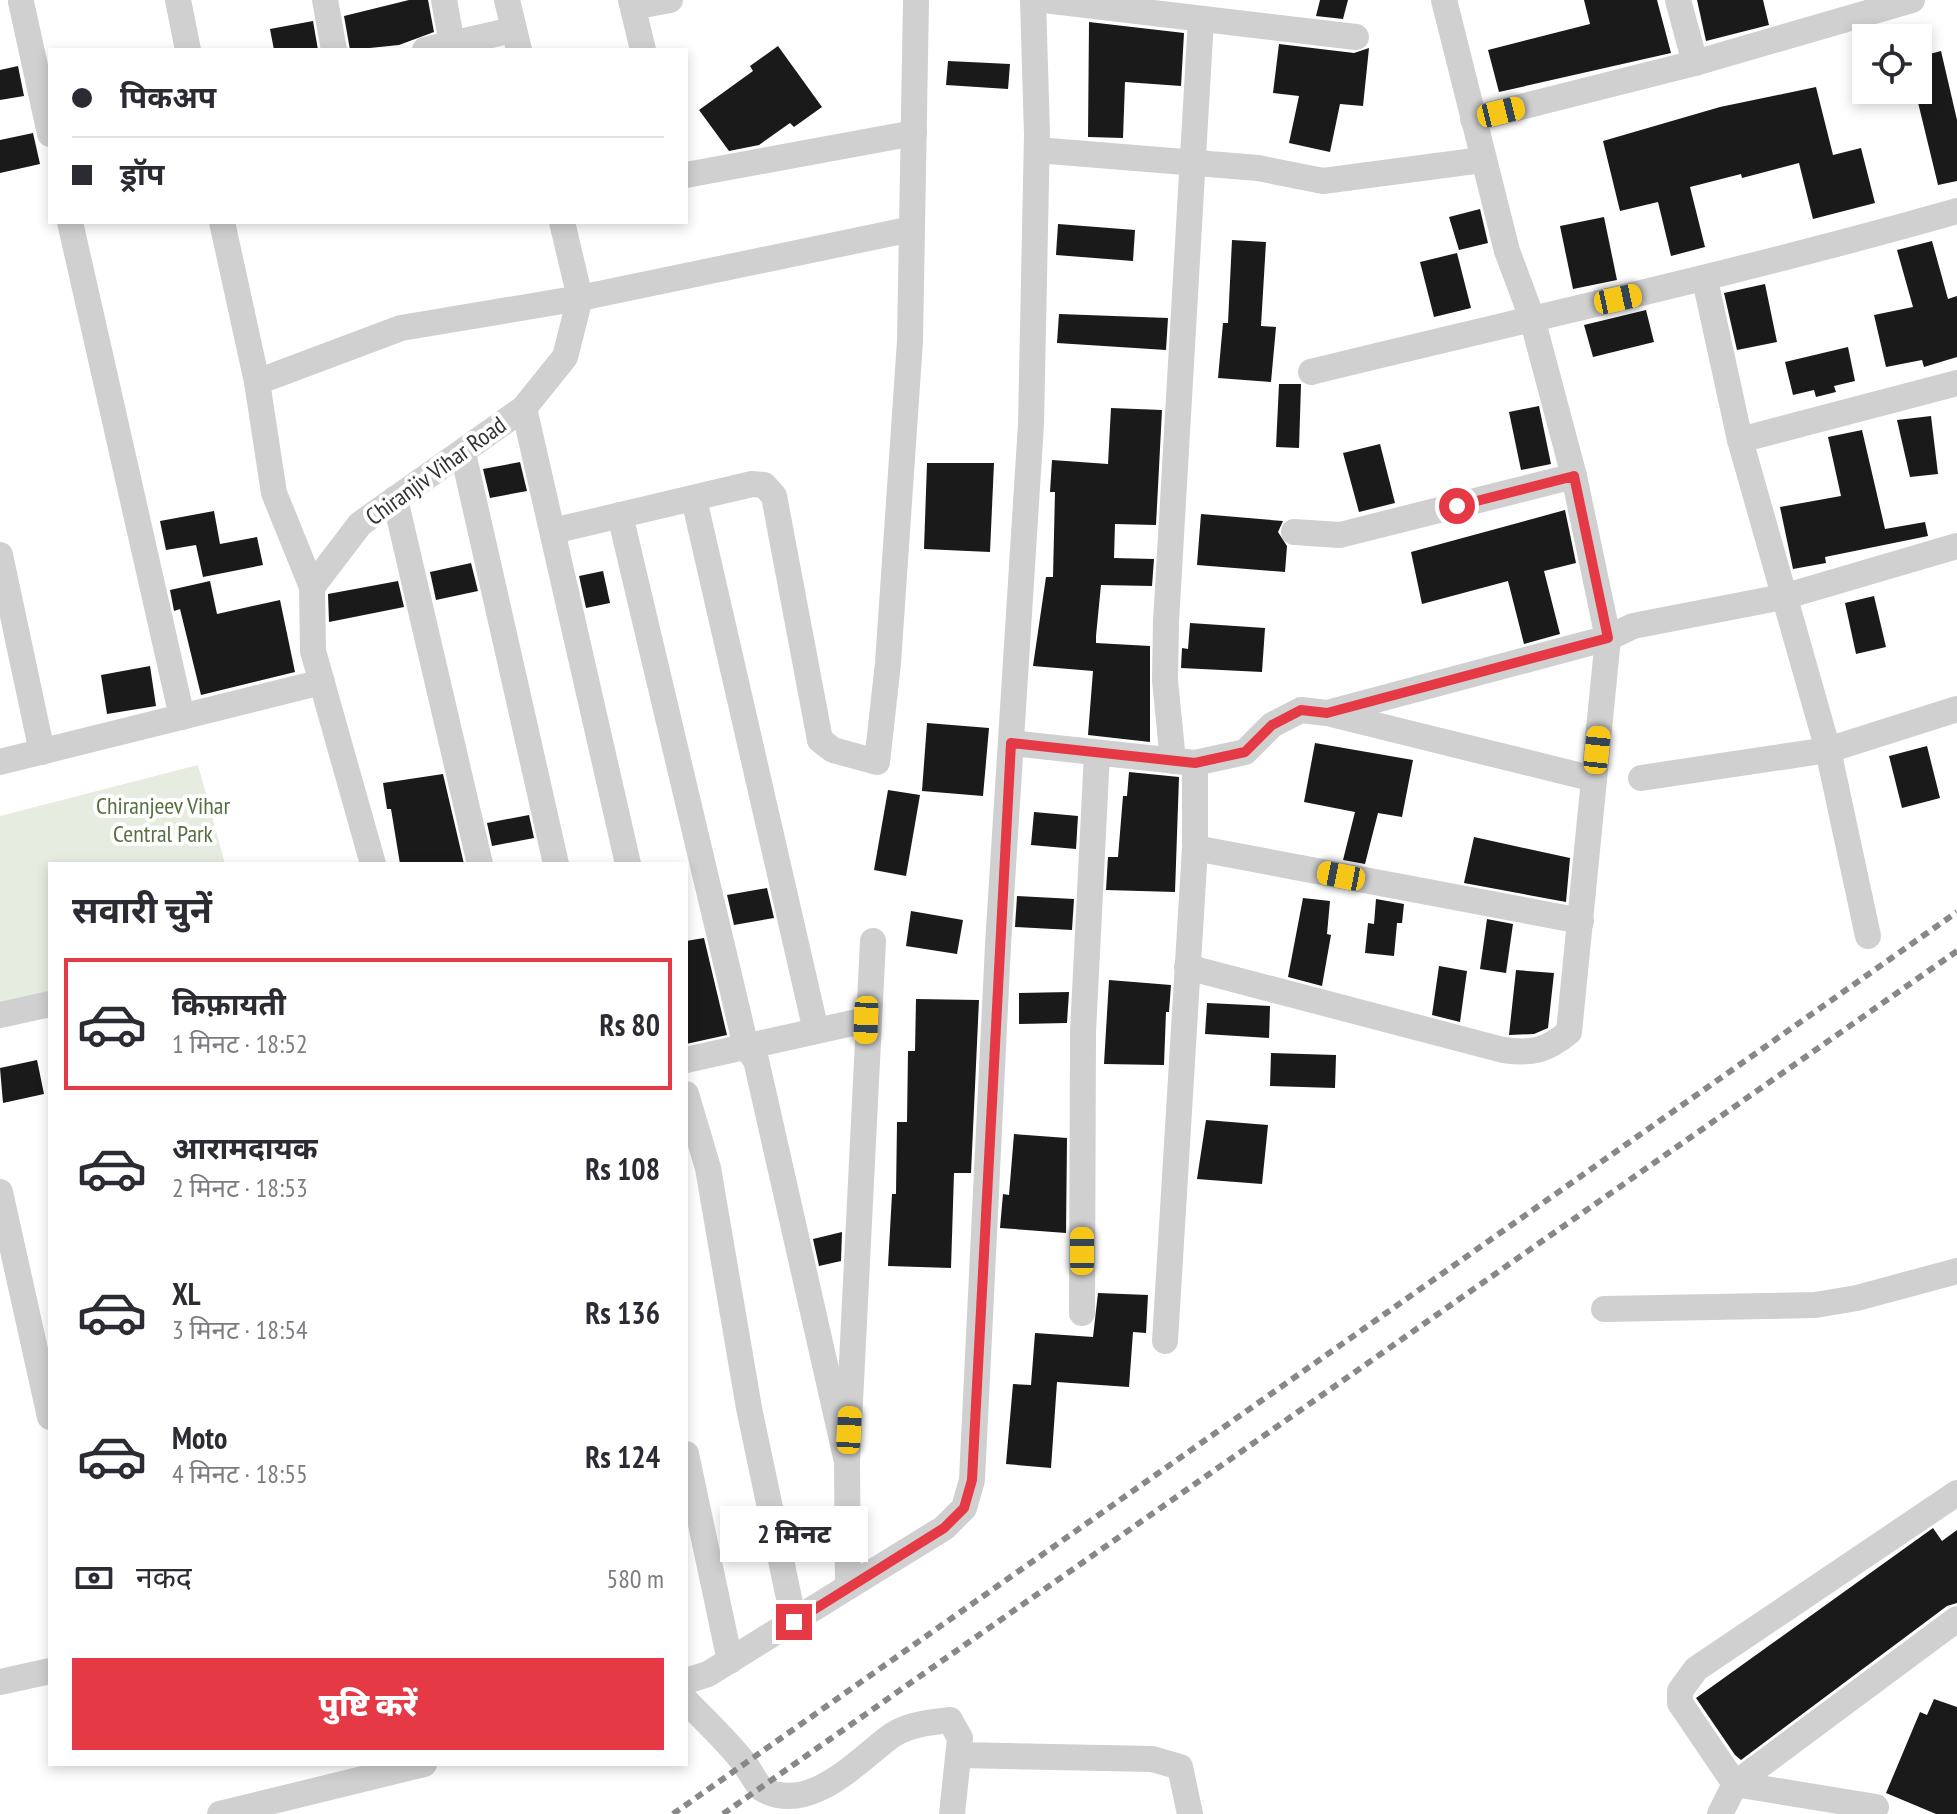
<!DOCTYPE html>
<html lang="hi">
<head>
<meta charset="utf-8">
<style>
  body { margin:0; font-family:"PT Sans Narrow","Noto Sans Devanagari",sans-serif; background:#f2f2f3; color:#2b2b33; height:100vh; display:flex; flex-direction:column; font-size:30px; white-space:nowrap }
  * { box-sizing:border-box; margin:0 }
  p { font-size:26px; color:#7c7c81 }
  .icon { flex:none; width:44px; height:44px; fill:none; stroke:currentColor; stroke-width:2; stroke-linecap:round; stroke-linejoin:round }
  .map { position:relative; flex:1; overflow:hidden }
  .drawer { position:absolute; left:48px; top:862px; width:640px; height:904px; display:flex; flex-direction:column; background:#fff; border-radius:0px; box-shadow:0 4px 12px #0003 }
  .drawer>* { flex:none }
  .top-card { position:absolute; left:48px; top:48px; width:640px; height:176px; border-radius:0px; box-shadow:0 4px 12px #0003; display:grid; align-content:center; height:176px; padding:0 24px; background:#fff }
  .tools { position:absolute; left:1852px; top:24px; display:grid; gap:16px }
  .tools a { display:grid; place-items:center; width:80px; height:80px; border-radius:0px; background:#fff; box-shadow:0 4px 12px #0003; font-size:40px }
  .end { position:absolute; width:36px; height:36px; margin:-18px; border:10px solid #e63946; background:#fff; box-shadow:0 0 0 4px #fff }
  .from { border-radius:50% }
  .bubble { position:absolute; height:56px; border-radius:0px; background:#fff; box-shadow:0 4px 12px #0003; font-size:26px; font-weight:800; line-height:56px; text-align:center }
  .car { position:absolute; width:24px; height:48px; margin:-24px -12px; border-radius:10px; box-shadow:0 0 6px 2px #0007; background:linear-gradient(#f5c518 24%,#345 0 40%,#f5c518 0 76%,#345 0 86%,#f5c518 0) }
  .top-card b { display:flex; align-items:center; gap:28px; height:76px; font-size:30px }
  .top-card b+b { border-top:2px solid #e1e1e2 }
  .top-card i { width:20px; height:20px; background:#2b2b33 }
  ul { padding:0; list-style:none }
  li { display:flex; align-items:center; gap:24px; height:132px; margin:0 16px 12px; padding:0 8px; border:4px solid transparent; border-radius:0px }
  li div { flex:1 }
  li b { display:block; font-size:30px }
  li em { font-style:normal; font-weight:800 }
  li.selected { border-color:#e63946 }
  li>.icon { width:72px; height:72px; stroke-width:1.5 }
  h2 { padding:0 24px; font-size:36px; line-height:96px }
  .pay { display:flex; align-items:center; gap:20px; height:88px; padding:0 24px; font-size:30px }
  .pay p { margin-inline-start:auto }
  .button { display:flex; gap:16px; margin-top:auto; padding:16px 24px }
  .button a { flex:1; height:92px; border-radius:0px; background:#e63946; color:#fff; font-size:32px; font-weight:800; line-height:92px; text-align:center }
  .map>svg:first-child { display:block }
  .green { fill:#e6ecdf }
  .building { fill:#1a1a1a }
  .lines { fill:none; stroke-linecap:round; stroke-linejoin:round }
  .minor { stroke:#d0d0d0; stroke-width:26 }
  .rail { stroke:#888; stroke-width:6; stroke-dasharray:8 6; stroke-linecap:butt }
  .route { stroke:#e63946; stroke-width:10 }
  .labels { text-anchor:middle; stroke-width:8; stroke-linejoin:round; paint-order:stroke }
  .street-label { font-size:24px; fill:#333; stroke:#fff }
  .park-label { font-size:24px; fill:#56703f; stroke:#fff }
</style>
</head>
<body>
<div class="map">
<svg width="1957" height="1814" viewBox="0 0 1957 1814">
  <rect width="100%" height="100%" fill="#fff"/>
  <polygon class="green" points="198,765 225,864 50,864 50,993 0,1006 0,816"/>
  <g class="building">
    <polygon points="409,0 428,0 434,32 399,45 350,50 344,16"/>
    <polygon points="1320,0 1348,0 1343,19 1316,16"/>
    <polygon points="1584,0 1657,0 1671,53 1499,92 1488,50 1590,24"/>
    <polygon points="1697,0 1763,0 1769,25 1706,41"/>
    <polygon points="313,21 318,50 274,50 270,29"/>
    <polygon points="1089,22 1184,33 1181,86 1125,82 1123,138 1088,137"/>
    <polygon points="1279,44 1354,53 1369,48 1363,106 1340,104 1330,152 1289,143 1299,96 1273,93"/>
    <polygon points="778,46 822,107 794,127 790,123 759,145 729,151 699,110 753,71 750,66"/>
    <polygon points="1941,51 1957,120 1957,181 1938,185 1915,90 1918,90 1918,57"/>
    <polygon points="948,61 1010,64 1008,89 946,85"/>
    <polygon points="18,66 24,96 0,100 0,70"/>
    <polygon points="1816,87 1833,155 1861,148 1875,203 1813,219 1799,163 1742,178 1741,174 1690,187 1705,247 1671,256 1658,202 1620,211 1603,141 1720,107"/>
    <polygon points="33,133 40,164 0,173 0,140"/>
    <polygon points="1480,209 1488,243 1459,250 1449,217"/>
    <polygon points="1604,217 1617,280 1573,289 1560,226"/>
    <polygon points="1058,224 1135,230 1133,261 1056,255"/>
    <polygon points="1232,240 1266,242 1261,326 1276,327 1271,382 1218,378 1223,323 1228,323"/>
    <polygon points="1932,241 1948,299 1957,296 1957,357 1924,367 1922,360 1886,367 1874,315 1913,307 1897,250"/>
    <polygon points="1457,253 1471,308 1434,317 1420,262"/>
    <polygon points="1765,284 1777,342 1737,350 1724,293"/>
    <polygon points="1646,310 1654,342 1593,357 1584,325"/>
    <polygon points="1059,314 1168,318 1166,350 1057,343"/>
    <polygon points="1848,347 1855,381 1834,386 1836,392 1816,397 1814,390 1793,395 1785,362"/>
    <polygon points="1279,384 1301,384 1299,448 1276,447"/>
    <polygon points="1539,406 1551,464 1521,470 1509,412"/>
    <polygon points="1111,408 1162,410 1156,525 1115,524 1114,558 1154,559 1152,586 1101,585 1096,636 1096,643 1150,646 1150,742 1088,735 1093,671 1033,666 1046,577 1053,577 1055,492 1050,492 1052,460 1108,464"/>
    <polygon points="1931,416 1938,474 1910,477 1897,420"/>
    <polygon points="1862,430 1885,529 1925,522 1928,536 1825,557 1826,563 1793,569 1780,507 1841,496 1828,437"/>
    <polygon points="1380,444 1395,503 1359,512 1343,453"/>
    <polygon points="520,462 527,491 490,498 483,469"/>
    <polygon points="927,463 994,463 990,552 924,549"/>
    <polygon points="1565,510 1576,563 1544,571 1560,634 1524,644 1508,581 1422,604 1411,552"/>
    <polygon points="214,511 220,544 257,537 263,565 203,577 196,545 166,550 160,521"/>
    <polygon points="1201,514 1283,521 1278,532 1287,546 1285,572 1197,565"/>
    <polygon points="471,563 478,591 436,600 430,572"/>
    <polygon points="603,571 610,603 586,608 579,576"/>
    <polygon points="210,581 217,614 280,600 295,672 201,695 180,609 174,611 170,590"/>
    <polygon points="398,581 404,607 329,622 328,594"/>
    <polygon points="1874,596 1886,647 1856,654 1845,603"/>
    <polygon points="1190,623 1265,628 1262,672 1181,668 1182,648 1188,649"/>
    <polygon points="150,666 156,706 107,714 101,675"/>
    <polygon points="927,723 989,728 983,796 922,791"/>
    <polygon points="1315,743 1413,760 1402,817 1378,813 1365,864 1343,860 1355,812 1304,802"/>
    <polygon points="1927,746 1940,798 1902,808 1889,756"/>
    <polygon points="1129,772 1179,777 1175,892 1106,890 1108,857 1118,857 1123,796 1127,796"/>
    <polygon points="443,774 464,864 400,864 391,809 387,809 383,783"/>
    <polygon points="888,790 920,795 906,876 874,870"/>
    <polygon points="1034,812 1078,816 1076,849 1031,845"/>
    <polygon points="529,815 534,838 492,846 487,823"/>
    <polygon points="1474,837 1570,858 1566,902 1464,883"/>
    <polygon points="767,888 774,918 734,925 727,895"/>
    <polygon points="1017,896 1074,899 1072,930 1015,927"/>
    <polygon points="1303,898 1330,901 1327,934 1331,935 1322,986 1288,977"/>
    <polygon points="1376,899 1404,904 1402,923 1397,923 1394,956 1365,953 1368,923 1374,924"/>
    <polygon points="911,911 963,920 957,954 906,946"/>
    <polygon points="1487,919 1513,924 1506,973 1480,969"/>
    <polygon points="704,938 727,1035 686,1044 686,941"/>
    <polygon points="1439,966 1467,971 1460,1022 1432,1015"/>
    <polygon points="1516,970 1554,973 1548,1028 1534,1034 1509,1035"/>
    <polygon points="1109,980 1171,985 1169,1012 1166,1012 1164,1065 1104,1064"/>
    <polygon points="1069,992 1067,1023 1019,1024 1019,993"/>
    <polygon points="916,999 979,1000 971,1173 954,1173 951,1268 888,1266 892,1194 896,1194 897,1122 907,1122 908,1051 915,1051"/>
    <polygon points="1207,1003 1270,1006 1269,1038 1205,1034"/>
    <polygon points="1271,1053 1336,1055 1335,1088 1270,1086"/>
    <polygon points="37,1060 44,1094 3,1103 0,1068"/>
    <polygon points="1206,1120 1268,1125 1262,1184 1197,1179"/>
    <polygon points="1014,1134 1067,1138 1066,1233 1000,1228 1003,1194 1009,1195"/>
    <polygon points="842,1232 841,1261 819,1266 813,1239"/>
    <polygon points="1098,1293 1148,1295 1146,1333 1133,1332 1129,1387 1057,1382 1051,1468 1006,1464 1013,1384 1031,1385 1035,1333 1093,1337"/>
    <polygon points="1933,1528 1942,1541 1957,1530 1957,1603 1947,1606 1741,1760 1735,1755 1696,1698"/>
    <polygon points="1934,1699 1957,1707 1957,1814 1936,1814 1886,1793 1920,1712 1927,1715"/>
  </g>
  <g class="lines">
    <g class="minor">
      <polyline points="178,0 188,50"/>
      <polyline points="325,0 334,50"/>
      <polyline points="444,0 452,44"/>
      <polyline points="507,0 519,50"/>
      <polyline points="631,0 643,50"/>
      <polyline points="1044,0 1356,37"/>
      <polyline points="1444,0 1507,251 1532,318 1574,476 1608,638 1633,626 1783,597 1957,546"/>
      <polyline points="1678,0 1695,63"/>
      <polyline points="21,2 50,134"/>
      <polyline points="633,7 670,0"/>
      <polyline points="425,50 513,30"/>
      <polyline points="1473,119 1695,63 1912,0"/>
      <polyline points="1037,150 1258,168 1323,181 1482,160"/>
      <polyline points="686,175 914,133"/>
      <polyline points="70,222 182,717"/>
      <polyline points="222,222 257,382 274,493 312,587"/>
      <polyline points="1705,280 1740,440 1828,750 1868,936"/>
      <path d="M1311 372C1527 319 1743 272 1957 211"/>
      <polyline points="257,382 401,328 580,298 912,229"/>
      <polyline points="524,408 628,864"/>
      <polyline points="1740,440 1957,383"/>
      <polyline points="463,453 556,864"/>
      <polyline points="395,499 480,864"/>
      <polyline points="694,499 816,1031"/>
      <polyline points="620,515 746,1047 756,1060 847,1462"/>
      <polyline points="553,531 752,484 764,485 774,496 820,740 833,750 877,762 888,663 910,341 916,0"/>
      <polyline points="1294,532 1340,535 1574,476"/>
      <polyline points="0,555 42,752"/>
      <polyline points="1011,743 1195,763 1245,752 1272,725 1301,710 1327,713 1594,779"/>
      <polyline points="1173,761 1165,680 1166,622 1201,19"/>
      <polyline points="0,762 322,682"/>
      <polyline points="1641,778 1828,750 1957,709"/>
      <polyline points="1195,848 1581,921"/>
      <polyline points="373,864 313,651 312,587 360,524 524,408 565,357 580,298 562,222"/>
      <path d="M1187 967 1503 1050C1532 1054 1546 1051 1569 1032L1608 638 1327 713"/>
      <polyline points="0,1015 50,1004"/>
      <polyline points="686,1060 866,1020"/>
      <polyline points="686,1094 708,1168 749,1408 794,1622"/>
      <polyline points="0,1192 50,1417"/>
      <polyline points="1604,1309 1815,1305 1857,1298 1957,1271"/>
      <polyline points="1082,1313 1083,1032 1097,753"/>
      <polyline points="1165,1341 1195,848 1195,763"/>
      <polyline points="686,1454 730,1661"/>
      <polyline points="848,1587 944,1528 964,1508 972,1480 998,945 1031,424 1037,134 1033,0"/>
      <polyline points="686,1681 708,1674 848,1587 847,1462 873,941"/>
      <polyline points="0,1682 50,1671"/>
      <path d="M686 1701C705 1720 724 1738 741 1759 749 1768 754 1781 762 1789 807 1814 853 1766 887 1739 906 1724 927 1723 950 1720L960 1738 952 1814"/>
      <polyline points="960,1755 1152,1759 1180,1767 1190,1814"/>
      <polyline points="1735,1784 1957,1619"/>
      <polyline points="1735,1784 1876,1807"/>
      <polyline points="220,1814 424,1764"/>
      <polyline points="1720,1814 1735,1784 1680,1703 1680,1691 1696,1669 1957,1493"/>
    </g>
    <g class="rail">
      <polyline points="673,1814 1957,912"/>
      <polyline points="723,1814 1957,951"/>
    </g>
  </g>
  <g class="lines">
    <polyline class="route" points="794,1622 944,1528 964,1508 972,1480 1011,743 1195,763 1245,752 1272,725 1301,710 1327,713 1608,638 1574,476 1457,506"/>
  </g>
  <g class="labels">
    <g class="street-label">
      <text transform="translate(436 471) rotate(-36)" y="8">Chiranjiv Vihar Road</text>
    </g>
    <g class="park-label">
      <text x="163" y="814">Chiranjeev Vihar<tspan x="163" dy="28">Central Park</tspan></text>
    </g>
  </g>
</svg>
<div class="tools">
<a><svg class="icon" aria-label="locate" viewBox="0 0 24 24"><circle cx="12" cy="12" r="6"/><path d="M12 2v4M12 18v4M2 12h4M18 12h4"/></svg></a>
</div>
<i class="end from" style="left:1457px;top:506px"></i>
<i class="end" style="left:794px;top:1622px"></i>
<div class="bubble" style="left:720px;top:1506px;width:148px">2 मिनट</div>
<i class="car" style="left:1501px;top:112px;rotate:76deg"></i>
<i class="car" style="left:1618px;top:299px;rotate:78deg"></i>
<i class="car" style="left:1597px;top:750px;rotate:6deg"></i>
<i class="car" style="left:1341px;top:876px;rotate:281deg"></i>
<i class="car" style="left:866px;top:1020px;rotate:182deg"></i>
<i class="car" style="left:1082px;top:1251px;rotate:0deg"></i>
<i class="car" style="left:849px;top:1430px;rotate:3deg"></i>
<div class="top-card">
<b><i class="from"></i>पिकअप</b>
<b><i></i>ड्रॉप</b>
</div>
<section class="drawer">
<h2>सवारी चुनें</h2>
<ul>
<li class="selected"><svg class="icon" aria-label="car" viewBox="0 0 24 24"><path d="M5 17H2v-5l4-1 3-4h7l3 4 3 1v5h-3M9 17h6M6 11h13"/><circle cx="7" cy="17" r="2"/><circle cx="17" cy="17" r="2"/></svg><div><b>किफ़ायती</b><p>1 मिनट · 18:52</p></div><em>Rs 80</em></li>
<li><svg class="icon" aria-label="car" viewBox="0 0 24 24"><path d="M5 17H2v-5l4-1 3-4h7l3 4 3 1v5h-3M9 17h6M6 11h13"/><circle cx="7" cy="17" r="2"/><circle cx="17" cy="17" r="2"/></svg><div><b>आरामदायक</b><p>2 मिनट · 18:53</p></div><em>Rs 108</em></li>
<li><svg class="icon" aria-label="car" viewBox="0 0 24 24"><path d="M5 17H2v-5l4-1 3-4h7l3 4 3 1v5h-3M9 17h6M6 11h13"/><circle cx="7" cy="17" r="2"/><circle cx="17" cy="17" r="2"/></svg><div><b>XL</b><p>3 मिनट · 18:54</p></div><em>Rs 136</em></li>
<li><svg class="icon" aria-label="car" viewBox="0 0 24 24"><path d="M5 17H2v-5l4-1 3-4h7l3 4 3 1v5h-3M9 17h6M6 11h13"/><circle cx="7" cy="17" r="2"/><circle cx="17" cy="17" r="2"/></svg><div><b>Moto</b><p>4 मिनट · 18:55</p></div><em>Rs 124</em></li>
</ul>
<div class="pay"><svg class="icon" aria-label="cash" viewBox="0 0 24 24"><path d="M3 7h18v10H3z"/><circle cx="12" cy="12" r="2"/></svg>नकद<p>580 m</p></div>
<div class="button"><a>पुष्टि करें</a></div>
</section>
</div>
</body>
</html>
